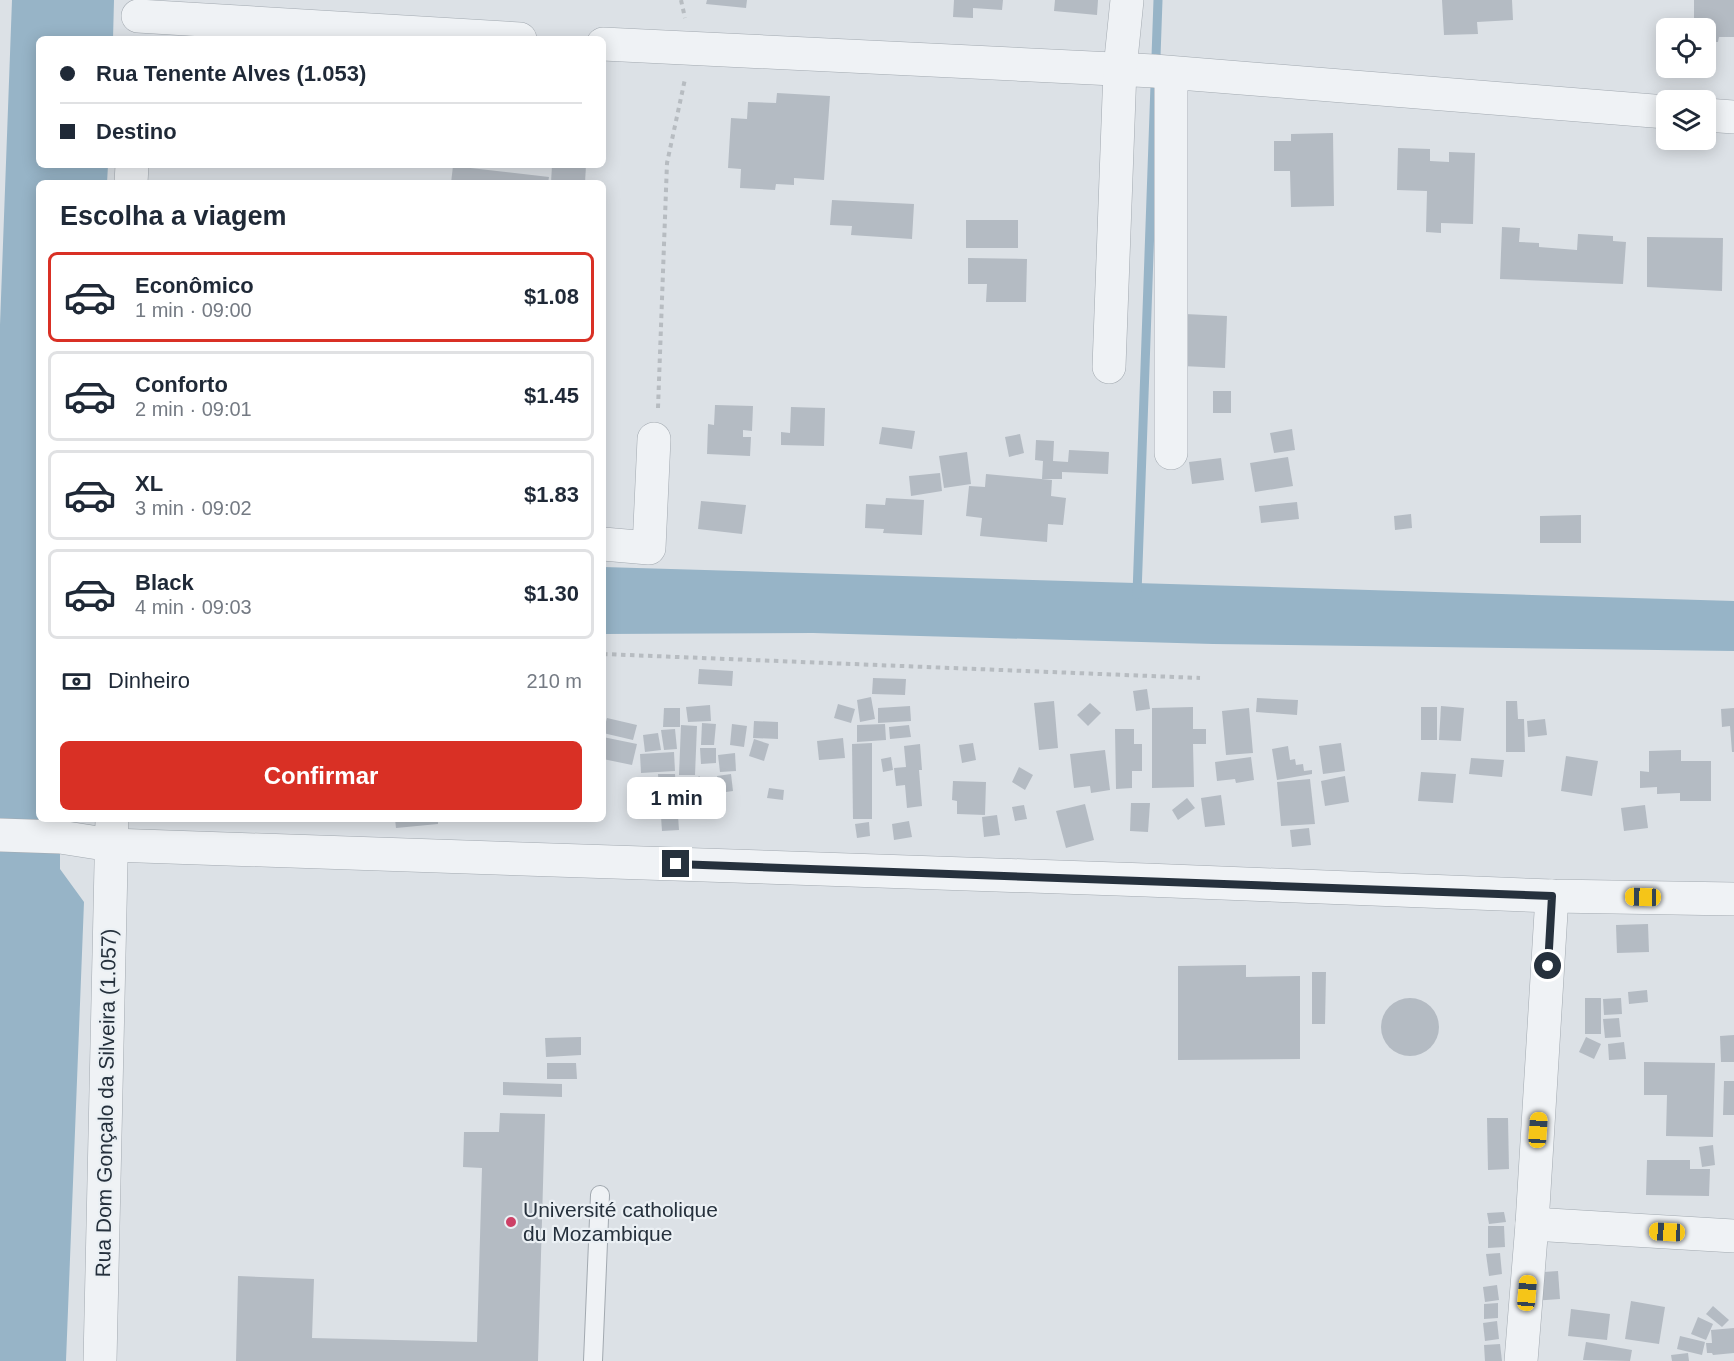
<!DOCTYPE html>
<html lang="pt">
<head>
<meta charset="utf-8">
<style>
  body { margin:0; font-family:Helvetica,sans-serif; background:#f6f6f7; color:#1f2937; height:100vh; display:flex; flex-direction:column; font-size:22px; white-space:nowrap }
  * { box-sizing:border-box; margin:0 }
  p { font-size:20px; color:#747a83 }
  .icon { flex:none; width:33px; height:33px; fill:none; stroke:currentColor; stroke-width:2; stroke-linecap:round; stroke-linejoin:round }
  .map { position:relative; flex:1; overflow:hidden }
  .sheet { position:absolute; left:36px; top:180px; width:570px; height:642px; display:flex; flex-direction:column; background:#fff; border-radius:9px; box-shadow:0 3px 15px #0003 }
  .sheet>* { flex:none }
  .hud { position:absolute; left:36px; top:36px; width:570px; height:132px; border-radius:9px; box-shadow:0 3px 15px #0003; display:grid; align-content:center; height:132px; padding:0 24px; background:#fff }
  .tools { position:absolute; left:1656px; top:18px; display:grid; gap:12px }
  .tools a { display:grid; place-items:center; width:60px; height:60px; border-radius:9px; background:#fff; box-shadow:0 3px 15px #0003; font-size:30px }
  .end { position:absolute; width:27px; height:27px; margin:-14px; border:8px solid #26313d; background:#fff; box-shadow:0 0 0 3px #fff }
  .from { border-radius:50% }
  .bubble { position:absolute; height:42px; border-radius:9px; background:#fff; box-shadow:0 3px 15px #0003; font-size:20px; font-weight:800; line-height:42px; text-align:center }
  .car { position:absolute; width:18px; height:36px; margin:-18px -9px; border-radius:8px; box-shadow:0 0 4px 2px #0007; background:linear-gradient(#f5c518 24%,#345 0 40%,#f5c518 0 76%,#345 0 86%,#f5c518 0) }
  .hud b { display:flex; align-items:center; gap:21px; height:57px; font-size:22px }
  .hud b+b { border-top:2px solid #e0e1e3 }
  .hud i { width:15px; height:15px; background:#1f2937 }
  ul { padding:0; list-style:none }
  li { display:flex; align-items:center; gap:18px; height:90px; margin:0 12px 9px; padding:0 12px; border:3px solid #e0e1e3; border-radius:9px }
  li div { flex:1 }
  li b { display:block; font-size:22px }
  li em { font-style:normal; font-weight:800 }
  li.current { border-color:#d93025 }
  li>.icon { width:54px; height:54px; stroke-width:1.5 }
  h2 { padding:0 24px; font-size:27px; line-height:72px }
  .pay { display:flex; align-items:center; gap:15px; height:66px; padding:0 24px; font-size:22px }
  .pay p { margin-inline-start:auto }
  .button { display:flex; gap:12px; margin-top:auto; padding:12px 24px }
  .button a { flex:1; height:69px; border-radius:9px; background:#d93025; color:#fff; font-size:24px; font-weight:800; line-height:69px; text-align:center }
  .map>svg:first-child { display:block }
  .water { fill:#97b4c7 }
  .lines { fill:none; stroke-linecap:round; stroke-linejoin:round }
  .stream { stroke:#97b4c7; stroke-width:9 }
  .building { fill:#b4bbc3 }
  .service-casing { stroke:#a2a9b0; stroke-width:20 }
  .minor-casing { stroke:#a2a9b0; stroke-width:34 }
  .path { stroke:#b7bcc1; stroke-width:4; stroke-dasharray:4.5 4.5; stroke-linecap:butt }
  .service { stroke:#eff2f5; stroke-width:18 }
  .minor { stroke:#eff2f5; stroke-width:33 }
  .route { stroke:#26313d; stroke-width:8 }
  .poi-dot { fill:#cd4066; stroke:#ebf0f4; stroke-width:2 }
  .labels { text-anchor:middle; stroke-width:4.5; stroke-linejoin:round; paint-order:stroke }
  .street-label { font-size:21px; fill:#26313d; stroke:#ebf0f4 }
  .poi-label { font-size:21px; fill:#26313d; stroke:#ebf0f4; text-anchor:start }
</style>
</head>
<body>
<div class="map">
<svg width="1734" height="1361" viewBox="0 0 1734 1361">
  <rect width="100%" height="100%" fill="#dce1e6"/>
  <g class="water">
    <polygon points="12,0 114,0 113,39 39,39 39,165 108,165 107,183 39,183 39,819 62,819 60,837 60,869 84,902 66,1361 0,1361 0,325"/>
    <polygon points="603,567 1734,601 1734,651 1213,644 813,633 603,634"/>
  </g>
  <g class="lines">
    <polyline class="stream" points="1137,594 1158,0"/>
  </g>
  <g class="building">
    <polygon points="707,0 747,0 746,8 706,4"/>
    <polygon points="954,0 1003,0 1002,10 973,8 973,18 953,17"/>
    <polygon points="1055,0 1098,0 1097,15 1054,11"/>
    <polygon points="1442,0 1512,0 1513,20 1477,22 1478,34 1444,35"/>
    <polygon points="1694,0 1734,0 1734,37 1719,37 1718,42 1706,42 1706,28 1694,28"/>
    <polygon points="777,93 830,96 824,180 794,178 794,185 776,184 775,190 740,188 741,169 728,168 731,118 747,119 748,102 776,103"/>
    <polygon points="1333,133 1334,206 1291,207 1290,171 1274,171 1274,141 1291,141 1291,134"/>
    <polygon points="1398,148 1430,149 1430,161 1449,162 1449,152 1475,153 1473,224 1441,223 1441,233 1426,232 1427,191 1397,190"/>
    <polygon points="552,165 586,165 585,183 551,183"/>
    <polygon points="453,166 549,177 548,183 451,183"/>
    <polygon points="832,200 914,204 912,239 851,235 852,226 830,225"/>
    <rect x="966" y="220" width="52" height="28"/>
    <polygon points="1502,227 1520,228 1519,242 1539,243 1539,247 1577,250 1578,234 1613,236 1613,241 1626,242 1623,284 1500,279"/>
    <polygon points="1647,237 1723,238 1722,291 1647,287"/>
    <polygon points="968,258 1027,259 1026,302 986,302 987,284 968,284"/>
    <polygon points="1185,314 1227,316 1225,368 1182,366"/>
    <rect x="1213" y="391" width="18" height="22"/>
    <polygon points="715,405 753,406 752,431 743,430 743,437 751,437 750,456 707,454 708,424 714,425"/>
    <polygon points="791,407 825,408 824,446 781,445 781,432 790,433"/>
    <polygon points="882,427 915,431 912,449 879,444"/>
    <polygon points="1292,429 1295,450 1274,453 1270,433"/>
    <polygon points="1020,434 1024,453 1009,457 1005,437"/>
    <polygon points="1036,440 1054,441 1053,461 1068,462 1069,450 1109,452 1108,474 1062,472 1062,479 1042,479 1043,461 1035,460"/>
    <polygon points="967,452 971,484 944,488 939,456"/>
    <polygon points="1288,457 1293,486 1255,492 1250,463"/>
    <polygon points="1221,458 1224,480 1192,484 1189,462"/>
    <polygon points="940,473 942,491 911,496 909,476"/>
    <polygon points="986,474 1052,480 1051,496 1066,498 1063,525 1048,524 1047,542 980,536 982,518 966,516 969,486 985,487"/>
    <polygon points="886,498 924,500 922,535 883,533 884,529 865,528 866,504 885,505"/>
    <polygon points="701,501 746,505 742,534 698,529"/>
    <polygon points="1297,502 1299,519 1261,523 1259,506"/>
    <polygon points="1411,514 1412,528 1395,530 1394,516"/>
    <polygon points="1581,515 1581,543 1540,543 1540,516"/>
    <polygon points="699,669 733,671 732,686 698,684"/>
    <polygon points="873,678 906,679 905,695 872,694"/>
    <polygon points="1147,689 1150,709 1136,711 1133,691"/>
    <polygon points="871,697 875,719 860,722 857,700"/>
    <polygon points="1257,698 1298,700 1297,715 1256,712"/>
    <polygon points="1054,701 1058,748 1039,750 1034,703"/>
    <polygon points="1506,701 1517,701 1518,719 1524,719 1525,752 1506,752"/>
    <polygon points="1090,703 1101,713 1088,726 1077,715"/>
    <polygon points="838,704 855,709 851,723 834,718"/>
    <polygon points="710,705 711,721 688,722 686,707"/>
    <polygon points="910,706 911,721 878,723 878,708"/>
    <polygon points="1441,706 1464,708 1461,741 1439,740"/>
    <polygon points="1193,707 1193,729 1206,729 1206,744 1193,744 1194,787 1152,788 1152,708"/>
    <rect x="1421" y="707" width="16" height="33"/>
    <polygon points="664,708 680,708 680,727 663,727"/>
    <polygon points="1249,708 1253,753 1226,755 1222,711"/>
    <polygon points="1734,708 1734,752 1732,752 1730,726 1722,727 1721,709"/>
    <polygon points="607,718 637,725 633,740 603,733"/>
    <polygon points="1545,719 1547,735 1528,737 1527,721"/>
    <polygon points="754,721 778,722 778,739 753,738"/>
    <polygon points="702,723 716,724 714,745 701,745"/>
    <polygon points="732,724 747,726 744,747 730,745"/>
    <polygon points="885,724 886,740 857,742 857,725"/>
    <polygon points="681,725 697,726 695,775 679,775"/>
    <polygon points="909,725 911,737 890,739 889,727"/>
    <polygon points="675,729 677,749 664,750 661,730"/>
    <polygon points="1115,729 1134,729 1134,744 1142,744 1142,771 1132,771 1132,788 1116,789"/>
    <polygon points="658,733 661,750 645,752 643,735"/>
    <polygon points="603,737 637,744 632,765 603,759"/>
    <polygon points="843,738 845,758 819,760 817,741"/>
    <polygon points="754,739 769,744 764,761 749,756"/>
    <polygon points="872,743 872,819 853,819 852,744"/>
    <polygon points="973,743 976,760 962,763 959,745"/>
    <polygon points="1341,743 1345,771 1323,774 1319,746"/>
    <polygon points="920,744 922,770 919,770 922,806 907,808 905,785 896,786 894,768 906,767 904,746"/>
    <polygon points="1288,746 1290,760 1295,759 1296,765 1303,764 1304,771 1312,770 1312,774 1277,780 1272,749"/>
    <polygon points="700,748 716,748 716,763 701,764"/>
    <polygon points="1105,750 1110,790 1091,793 1090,786 1074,788 1070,754"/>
    <polygon points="1681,750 1681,761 1711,761 1711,801 1680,801 1680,793 1657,794 1657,787 1640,788 1640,771 1649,772 1649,751"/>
    <polygon points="674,752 675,771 641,773 640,754"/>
    <polygon points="735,753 736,771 720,772 718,755"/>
    <polygon points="1566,756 1598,761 1592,796 1561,791"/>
    <polygon points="891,757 893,770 883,772 881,759"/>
    <polygon points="1251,757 1254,780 1236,783 1235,779 1217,781 1215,762"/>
    <polygon points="1471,758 1504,760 1502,777 1469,774"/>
    <polygon points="1019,767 1033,775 1025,790 1012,782"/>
    <polygon points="1421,772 1456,774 1453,803 1418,801"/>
    <polygon points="658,774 675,774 679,830 662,831"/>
    <polygon points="731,774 733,791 719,793 717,776"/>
    <polygon points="699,776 717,791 699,814 680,799"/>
    <polygon points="1345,776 1349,802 1325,806 1321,781"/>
    <polygon points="1310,779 1315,824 1281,826 1277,782"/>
    <polygon points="953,781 986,782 985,815 957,814 957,801 952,800"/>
    <polygon points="769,788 784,790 783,800 767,798"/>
    <polygon points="1221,795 1225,825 1205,827 1201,798"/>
    <polygon points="1187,798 1195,808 1178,820 1172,810"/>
    <polygon points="1131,803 1150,803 1148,832 1130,831"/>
    <polygon points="1085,804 1094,840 1066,848 1056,811"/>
    <polygon points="1024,805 1027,819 1015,821 1012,807"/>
    <polygon points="1645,805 1648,828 1624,831 1621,808"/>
    <polygon points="997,815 1000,835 984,837 982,817"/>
    <polygon points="395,819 438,819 438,824 396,828"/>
    <polygon points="909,821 912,837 894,840 892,824"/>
    <polygon points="869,822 870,836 857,838 855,824"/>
    <polygon points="1309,828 1311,845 1292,847 1290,830"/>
    <polygon points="1648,924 1649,952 1617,953 1616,925"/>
    <polygon points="1246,965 1246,977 1300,976 1300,1059 1178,1060 1178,966"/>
    <polygon points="1312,972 1326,972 1325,1024 1312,1024"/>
    <polygon points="1647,990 1648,1002 1629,1004 1628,992"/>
    <rect x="1585" y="998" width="16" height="36"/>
    <polygon points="1621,998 1622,1014 1604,1015 1603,999"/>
    <circle cx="1410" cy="1027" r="29"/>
    <polygon points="1619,1018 1621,1037 1605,1038 1603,1019"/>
    <polygon points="1734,1035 1734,1062 1721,1062 1720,1036"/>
    <polygon points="581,1037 581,1055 546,1057 545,1038"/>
    <polygon points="1586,1037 1601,1044 1594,1059 1579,1052"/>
    <polygon points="1624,1042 1626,1059 1609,1060 1608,1044"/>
    <polygon points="1644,1062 1715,1063 1713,1137 1666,1136 1667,1095 1644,1095"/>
    <polygon points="547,1063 576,1063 577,1079 547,1079"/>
    <polygon points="1724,1081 1734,1081 1734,1115 1723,1115"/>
    <polygon points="503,1082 562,1084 562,1097 503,1095"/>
    <polygon points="500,1113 545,1114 538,1361 236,1361 238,1276 314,1279 312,1338 477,1342 482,1168 463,1167 464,1132 499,1132"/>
    <polygon points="1487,1118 1508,1118 1509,1169 1488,1170"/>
    <polygon points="1713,1145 1715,1165 1702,1167 1699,1147"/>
    <polygon points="1647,1160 1690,1160 1690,1169 1710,1169 1709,1196 1646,1195"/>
    <polygon points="1504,1212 1506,1222 1489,1224 1487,1213"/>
    <polygon points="1488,1226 1504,1226 1505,1247 1488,1248"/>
    <polygon points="1500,1253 1502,1274 1489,1276 1486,1254"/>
    <polygon points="1558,1271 1560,1299 1532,1301 1530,1273"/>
    <polygon points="1497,1285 1499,1300 1485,1302 1483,1287"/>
    <polygon points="1631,1301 1665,1307 1659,1344 1625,1339"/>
    <polygon points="1498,1303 1498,1318 1484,1319 1484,1304"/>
    <polygon points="1713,1306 1729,1320 1722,1327 1706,1314"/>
    <polygon points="1571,1309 1610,1314 1607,1340 1568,1336"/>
    <polygon points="1698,1317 1713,1324 1706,1340 1691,1334"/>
    <polygon points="1497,1321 1499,1339 1485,1341 1483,1323"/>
    <polygon points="1734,1328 1734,1353 1713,1355 1712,1353 1707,1353 1706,1343 1712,1343 1711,1330"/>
    <polygon points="1680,1336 1705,1342 1702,1355 1677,1349"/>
    <polygon points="1586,1342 1632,1350 1630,1361 1583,1360"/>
    <polygon points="1500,1344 1502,1361 1485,1361 1484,1345"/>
    <polygon points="1688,1353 1689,1361 1672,1361 1671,1355"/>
  </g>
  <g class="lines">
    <g class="service-casing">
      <polyline id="service" points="593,1361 600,1195"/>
    </g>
    <g class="minor-casing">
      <g id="minor">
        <polyline points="138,16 520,39"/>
        <polyline points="603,44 1154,71 1666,112"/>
        <polyline points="1171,73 1171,453"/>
        <polyline points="1706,115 1734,117"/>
        <polyline points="131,183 132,165"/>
        <polyline points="1109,367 1120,69 1127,0"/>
        <polyline points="603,544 649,548 654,439"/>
        <polyline points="0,835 60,837 111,845 1146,880 1552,896 1734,899"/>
        <polyline points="1532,1224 1734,1236"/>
        <polyline points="100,1361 112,819"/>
        <polyline points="1521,1361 1532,1224 1552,896"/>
      </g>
    </g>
    <g class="path">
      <polyline points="681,0 685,18"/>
      <polyline points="658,408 667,163 685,79"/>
      <polyline points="603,654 1200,678"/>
    </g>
    <use href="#service" class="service"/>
    <use href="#minor" class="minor"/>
  </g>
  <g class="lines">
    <polyline class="route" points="676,864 1552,896 1548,966"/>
  </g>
  <circle class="poi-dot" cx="511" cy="1222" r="6"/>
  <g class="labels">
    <g class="street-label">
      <text transform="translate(106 1103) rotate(-89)" y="7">Rua Dom Gonçalo da Silveira (1.057)</text>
    </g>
    <g class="poi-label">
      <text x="523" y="1217">Université catholique<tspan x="523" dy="24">du Mozambique</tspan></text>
    </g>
  </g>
</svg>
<div class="tools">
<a><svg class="icon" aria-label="locate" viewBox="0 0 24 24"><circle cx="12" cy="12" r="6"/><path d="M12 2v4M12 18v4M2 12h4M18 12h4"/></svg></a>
<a><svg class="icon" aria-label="layers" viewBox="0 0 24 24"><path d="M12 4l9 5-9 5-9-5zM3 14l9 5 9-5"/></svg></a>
</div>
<i class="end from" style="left:1548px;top:966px"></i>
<i class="end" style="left:676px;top:864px"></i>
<div class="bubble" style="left:627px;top:777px;width:99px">1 min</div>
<i class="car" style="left:1643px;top:897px;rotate:271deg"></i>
<i class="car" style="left:1538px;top:1130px;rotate:4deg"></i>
<i class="car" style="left:1667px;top:1232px;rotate:273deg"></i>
<i class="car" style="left:1527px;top:1293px;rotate:5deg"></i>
<div class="hud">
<b><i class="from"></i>Rua Tenente Alves (1.053)</b>
<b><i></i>Destino</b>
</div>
<section class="sheet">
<h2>Escolha a viagem</h2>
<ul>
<li class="current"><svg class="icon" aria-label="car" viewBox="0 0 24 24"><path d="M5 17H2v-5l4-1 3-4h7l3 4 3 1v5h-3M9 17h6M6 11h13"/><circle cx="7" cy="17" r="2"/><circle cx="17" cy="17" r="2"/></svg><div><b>Econômico</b><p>1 min · 09:00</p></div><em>$1.08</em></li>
<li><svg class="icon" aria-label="car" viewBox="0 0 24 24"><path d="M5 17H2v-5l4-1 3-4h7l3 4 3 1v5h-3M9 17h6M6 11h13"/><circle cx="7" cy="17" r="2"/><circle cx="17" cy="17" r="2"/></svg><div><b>Conforto</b><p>2 min · 09:01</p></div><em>$1.45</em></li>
<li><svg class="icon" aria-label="car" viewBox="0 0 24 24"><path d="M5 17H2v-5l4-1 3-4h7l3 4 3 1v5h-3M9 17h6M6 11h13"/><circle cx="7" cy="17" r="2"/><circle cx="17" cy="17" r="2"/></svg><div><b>XL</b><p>3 min · 09:02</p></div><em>$1.83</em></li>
<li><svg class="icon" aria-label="car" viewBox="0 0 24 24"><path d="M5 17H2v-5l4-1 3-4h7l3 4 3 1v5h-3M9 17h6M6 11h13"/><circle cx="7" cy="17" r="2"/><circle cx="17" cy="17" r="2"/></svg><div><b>Black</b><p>4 min · 09:03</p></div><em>$1.30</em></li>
</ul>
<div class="pay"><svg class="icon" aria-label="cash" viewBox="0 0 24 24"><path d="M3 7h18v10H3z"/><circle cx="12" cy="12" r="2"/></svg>Dinheiro<p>210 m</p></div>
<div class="button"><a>Confirmar</a></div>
</section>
</div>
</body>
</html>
